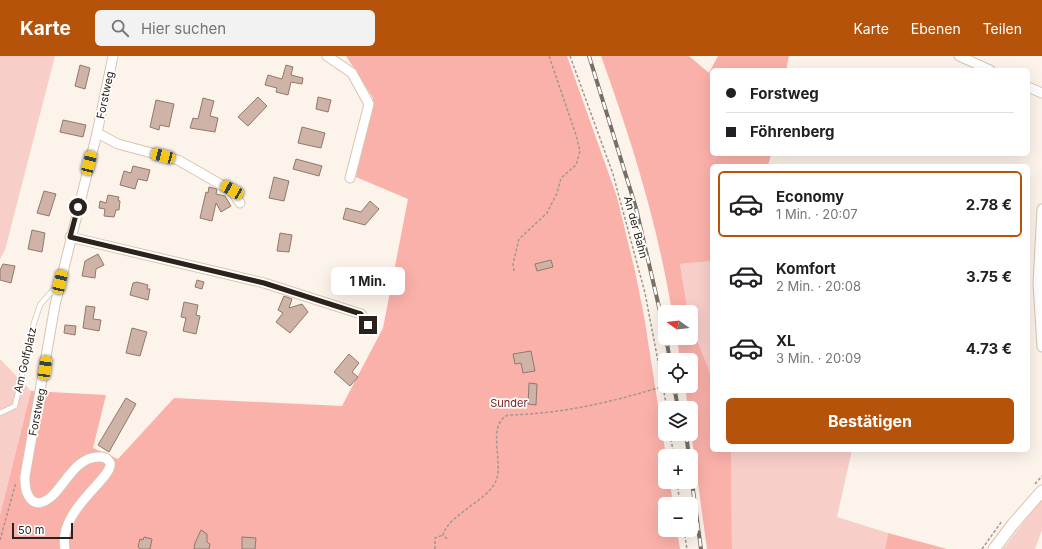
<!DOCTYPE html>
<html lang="de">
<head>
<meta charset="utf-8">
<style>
  body { margin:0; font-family:Inter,sans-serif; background:#f2f2f2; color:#202124; height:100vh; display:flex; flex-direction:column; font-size:15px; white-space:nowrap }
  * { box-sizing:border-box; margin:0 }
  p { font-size:13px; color:#757577 }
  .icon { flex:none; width:22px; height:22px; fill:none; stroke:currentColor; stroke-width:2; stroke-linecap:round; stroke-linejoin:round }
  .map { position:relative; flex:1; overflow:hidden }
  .sheet { position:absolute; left:710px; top:108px; width:320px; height:288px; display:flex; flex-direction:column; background:#fff; border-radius:6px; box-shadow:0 4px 16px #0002 }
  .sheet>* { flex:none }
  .top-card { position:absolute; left:710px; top:12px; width:320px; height:88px; border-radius:6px; box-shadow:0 4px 16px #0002; display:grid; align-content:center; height:88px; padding:0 16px; background:#fff }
  .needle { width:26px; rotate:284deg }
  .fabs { position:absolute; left:658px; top:249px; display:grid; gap:8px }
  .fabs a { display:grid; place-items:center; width:40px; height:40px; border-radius:6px; background:#fff; box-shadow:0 4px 16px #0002; font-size:20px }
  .scale { position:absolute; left:12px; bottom:10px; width:61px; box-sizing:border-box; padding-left:4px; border:2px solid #2b231b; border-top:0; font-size:11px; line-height:14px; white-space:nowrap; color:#2b231b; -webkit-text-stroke:3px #fff; paint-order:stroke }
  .end { position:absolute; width:18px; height:18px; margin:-9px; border:5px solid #2b231b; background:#fff; box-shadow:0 0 0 2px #fff }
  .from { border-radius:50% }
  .bubble { position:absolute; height:28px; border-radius:6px; background:#fff; box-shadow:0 4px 16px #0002; font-size:13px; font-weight:700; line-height:28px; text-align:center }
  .car { position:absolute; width:12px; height:24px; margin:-12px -6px; border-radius:5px; box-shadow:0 0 3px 1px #0007; background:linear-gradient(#f5c518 24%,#345 0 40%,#f5c518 0 76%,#345 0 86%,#f5c518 0) }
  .top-card b { display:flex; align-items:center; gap:14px; height:38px; font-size:15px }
  .top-card b+b { border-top:1px solid #e0e0e0 }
  .top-card i { width:10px; height:10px; background:#202124 }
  ul { padding:7px 0 0; list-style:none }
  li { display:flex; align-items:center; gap:12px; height:66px; margin:0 8px 6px; padding:0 8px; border:2px solid transparent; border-radius:6px }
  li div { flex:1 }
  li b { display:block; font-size:15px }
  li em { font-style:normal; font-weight:700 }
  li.selected { border-color:#b45309 }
  li>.icon { width:36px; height:36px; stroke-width:1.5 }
  .action { display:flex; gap:8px; margin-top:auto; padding:8px 16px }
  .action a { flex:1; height:46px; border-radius:6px; background:#b45309; color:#fff; font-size:16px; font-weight:700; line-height:46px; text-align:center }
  header { display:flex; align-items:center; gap:24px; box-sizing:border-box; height:56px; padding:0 20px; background:#b45309; color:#fff }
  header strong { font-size:19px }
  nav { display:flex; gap:22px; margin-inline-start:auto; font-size:14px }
  .search { width:280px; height:36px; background:#f2f2f2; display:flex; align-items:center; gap:10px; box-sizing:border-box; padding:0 14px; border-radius:6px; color:#757577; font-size:15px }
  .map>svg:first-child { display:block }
  .green { fill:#f8cec9 }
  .forest { fill:#fab1a9 }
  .building { fill:#ceb3a6; stroke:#91786c }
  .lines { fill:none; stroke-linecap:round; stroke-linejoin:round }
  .service-casing { stroke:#d9c4b0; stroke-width:6 }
  .minor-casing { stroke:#d9c4b0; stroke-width:11 }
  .tertiary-casing { stroke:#d9c4b0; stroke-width:13 }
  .path { stroke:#a09890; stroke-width:1.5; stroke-dasharray:3 2; stroke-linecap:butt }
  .service { stroke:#fff; stroke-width:4.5 }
  .minor { stroke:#fff; stroke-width:9 }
  .tertiary { stroke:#fff; stroke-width:11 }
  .rail-casing { stroke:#776f67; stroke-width:4 }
  .rail { stroke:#fff; stroke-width:2.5; stroke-dasharray:8; stroke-linecap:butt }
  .route { stroke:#2b231b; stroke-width:5 }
  .labels { text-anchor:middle; stroke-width:3.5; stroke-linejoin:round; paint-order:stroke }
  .street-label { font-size:11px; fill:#2b231b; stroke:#fff }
  .park-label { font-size:11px; fill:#701d1b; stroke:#fff }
</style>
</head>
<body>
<header>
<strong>Karte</strong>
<div class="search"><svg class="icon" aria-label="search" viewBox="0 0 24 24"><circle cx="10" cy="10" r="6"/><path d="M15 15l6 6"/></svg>Hier suchen</div>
<nav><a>Karte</a><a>Ebenen</a><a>Teilen</a></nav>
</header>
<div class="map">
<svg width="1042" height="493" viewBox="0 0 1042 493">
  <rect width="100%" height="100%" fill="#fcf3eb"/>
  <g class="green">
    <polygon points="0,0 55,0 5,194 0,203"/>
    <polygon points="712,205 712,322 691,268 691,256 688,256 680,208"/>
    <polygon points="0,303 31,335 0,459"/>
    <polygon points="731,394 852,394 837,461 888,477 885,493 732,493"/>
    <polygon points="1042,442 1042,474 1035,493 1003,493"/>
  </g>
  <g class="forest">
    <polygon points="346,0 567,0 617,141 635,215 644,260 666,400 665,426 670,426 673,448 665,448 665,474 677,474 680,493 0,493 0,459 31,335 106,339 93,392 118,403 174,342 342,350 383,272 408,143 356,121 373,42"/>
    <path d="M601 0H689L709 17 718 0H789L786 14H712V98H771L768 110H712V205L680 208 688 256H672C657 166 632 86 601 0Z"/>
    <polygon points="691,268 712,322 712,394 731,394 732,493 707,493 691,376 691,352 688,352 685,330 691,330 691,304 680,304 677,282 691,282"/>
    <polygon points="888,477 947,493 885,493"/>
  </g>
  <g class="building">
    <polygon points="80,9 90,12 85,33 75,30"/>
    <polygon points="286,9 293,11 291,19 303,22 302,28 291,26 288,39 276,36 277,32 265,29 268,19 282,23"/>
    <polygon points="258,41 267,50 248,70 238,61"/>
    <polygon points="318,41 331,44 328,56 316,53"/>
    <polygon points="203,42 214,45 210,60 218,62 215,76 190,72 193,62 198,63"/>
    <polygon points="156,44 174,48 169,71 160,69 159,74 150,71"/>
    <polygon points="63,64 86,69 83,81 60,76"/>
    <polygon points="302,71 325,77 321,92 298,87"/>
    <polygon points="296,103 322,110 319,120 293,113"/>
    <polygon points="133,110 150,114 147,125 138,123 135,133 120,129 124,115 131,117"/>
    <polygon points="274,121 289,125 284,145 269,142"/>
    <polygon points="209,131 217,133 216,138 225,140 231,150 221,156 216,147 212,165 200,162 206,136 208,137"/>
    <polygon points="44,135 56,138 49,160 37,157"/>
    <polygon points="108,139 119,141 118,144 120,145 119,154 116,154 114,161 104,160 105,153 99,152 100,145 106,147"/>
    <polygon points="370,145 379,153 365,169 343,163 346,152 361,156"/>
    <polygon points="32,174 45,177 42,196 28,193"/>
    <polygon points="280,177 292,179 289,196 277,195"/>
    <polygon points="98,198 104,209 96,213 95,222 82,220 85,205"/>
    <polygon points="551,204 553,211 537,215 535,208"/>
    <polygon points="3,208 15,210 11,227 0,224 0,214"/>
    <polygon points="197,224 204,226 202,233 195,231"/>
    <polygon points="137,226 148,229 147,233 150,233 148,244 130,239 133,227"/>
    <polygon points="284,240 292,243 289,252 302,248 308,256 290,277 276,266 283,257 278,254"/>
    <polygon points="184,246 198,249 196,259 200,260 196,278 183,275 186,262 181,261"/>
    <polygon points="86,250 95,251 93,263 101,264 99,275 83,272"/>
    <polygon points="65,269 76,270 75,279 64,277"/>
    <polygon points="132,272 147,276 140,300 126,297"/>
    <polygon points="531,295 535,315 523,317 521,307 515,308 513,298"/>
    <polygon points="349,298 359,307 352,316 358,321 350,330 334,316"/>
    <polygon points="529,327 537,328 536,349 528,348"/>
    <polygon points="126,342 136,348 109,396 98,389"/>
    <polygon points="201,474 207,478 207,486 210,488 209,493 194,493 195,487"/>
    <polygon points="144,481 152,483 150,493 140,493 138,491 140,483 143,484"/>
    <polygon points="242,481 256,482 255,493 242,493"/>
  </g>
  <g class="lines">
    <g class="service-casing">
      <polyline id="service" points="0,357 15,350 33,270 40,249 59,227"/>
    </g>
    <g class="minor-casing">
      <g id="minor">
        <polyline points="327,0 352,17 369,48 350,122"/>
        <polyline points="959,0 990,14"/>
        <polyline points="1028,31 1042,37"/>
        <polyline points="97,77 118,88 178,104 232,135 240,147"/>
        <polyline points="1042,153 1038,227 1042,291"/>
        <polyline points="70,181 264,227 361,258 368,269"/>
        <path d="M65 493C57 454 114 422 110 407 108 403 105 401 101 401 77 399 66 427 52 440 33 457 24 439 25 420L55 249 97 77 113 0"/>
      </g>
    </g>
    <g class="tertiary-casing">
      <polyline id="tertiary" points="994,493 1013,468 1042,435"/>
    </g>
    <g class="path">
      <polyline points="570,0 613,118 645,237 667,352"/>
      <polyline points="514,215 513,208 519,183 547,157 557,137 561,122 576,109 580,95 576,79 549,0"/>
      <polyline points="670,378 674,400"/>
      <polyline points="677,426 680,448"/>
      <polyline points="1035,428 1042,420"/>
      <polyline points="684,474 687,493"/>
      <path d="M447 483 443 479C448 459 487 445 496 425 504 406 486 369 508 359 561 358 613 346 664 330"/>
      <polyline points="0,484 16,426"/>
      <polyline points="435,493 435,482 443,479"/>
      <polyline points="982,493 1002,465"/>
    </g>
    <use href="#service" class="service"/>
    <use href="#minor" class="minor"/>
    <use href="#tertiary" class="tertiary"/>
    <g class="rail-casing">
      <g id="rail">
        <polyline points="589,0 636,152 665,277"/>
        <polyline points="666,282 670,304"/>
        <polyline points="674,330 678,352"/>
        <polyline points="686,378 689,400"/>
        <polyline points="691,419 701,493"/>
      </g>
    </g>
    <use href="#rail" class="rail"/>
  </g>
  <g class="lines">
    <polyline class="route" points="78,151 70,181 264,227 361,258 368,269"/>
  </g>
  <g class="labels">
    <g class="street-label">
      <text transform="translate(105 39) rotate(-78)" y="4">Forstweg</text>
      <text transform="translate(636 171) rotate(75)" y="4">An der Bahn</text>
      <text transform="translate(25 304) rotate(-77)" y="4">Am Golfplatz</text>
      <text transform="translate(37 356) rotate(-79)" y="4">Forstweg</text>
    </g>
    <g class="park-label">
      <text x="509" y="351">Sunder</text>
    </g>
  </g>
</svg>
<div class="fabs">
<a><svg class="needle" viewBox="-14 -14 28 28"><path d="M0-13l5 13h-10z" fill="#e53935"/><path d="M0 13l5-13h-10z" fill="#757577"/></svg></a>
<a><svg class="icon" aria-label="locate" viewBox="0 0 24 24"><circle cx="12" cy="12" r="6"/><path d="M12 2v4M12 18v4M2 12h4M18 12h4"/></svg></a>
<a><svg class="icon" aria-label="layers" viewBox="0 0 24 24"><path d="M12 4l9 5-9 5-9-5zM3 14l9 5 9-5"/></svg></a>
<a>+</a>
<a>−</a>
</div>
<div class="scale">50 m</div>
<i class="end from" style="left:78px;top:151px"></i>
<i class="end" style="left:368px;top:269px"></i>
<div class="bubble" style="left:331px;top:211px;width:74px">1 Min.</div>
<i class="car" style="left:163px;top:100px;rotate:285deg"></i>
<i class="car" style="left:89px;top:107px;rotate:14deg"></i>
<i class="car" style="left:232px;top:134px;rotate:300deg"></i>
<i class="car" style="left:60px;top:226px;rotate:13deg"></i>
<i class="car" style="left:45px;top:312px;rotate:8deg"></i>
<div class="top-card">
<b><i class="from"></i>Forstweg</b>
<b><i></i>Föhrenberg</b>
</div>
<section class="sheet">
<ul>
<li class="selected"><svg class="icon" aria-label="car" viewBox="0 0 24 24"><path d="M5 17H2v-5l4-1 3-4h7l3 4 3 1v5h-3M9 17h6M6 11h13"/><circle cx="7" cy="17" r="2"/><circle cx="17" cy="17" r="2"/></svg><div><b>Economy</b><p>1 Min. · 20:07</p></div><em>2.78 €</em></li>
<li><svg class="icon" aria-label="car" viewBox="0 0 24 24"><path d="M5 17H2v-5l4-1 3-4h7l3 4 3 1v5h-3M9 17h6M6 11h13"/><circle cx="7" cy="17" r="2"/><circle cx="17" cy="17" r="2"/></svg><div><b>Komfort</b><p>2 Min. · 20:08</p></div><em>3.75 €</em></li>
<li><svg class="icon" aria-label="car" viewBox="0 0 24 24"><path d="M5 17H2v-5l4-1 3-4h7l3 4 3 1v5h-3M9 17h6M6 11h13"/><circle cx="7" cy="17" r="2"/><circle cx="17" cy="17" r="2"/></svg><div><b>XL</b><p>3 Min. · 20:09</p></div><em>4.73 €</em></li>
</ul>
<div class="action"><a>Bestätigen</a></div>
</section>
</div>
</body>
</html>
